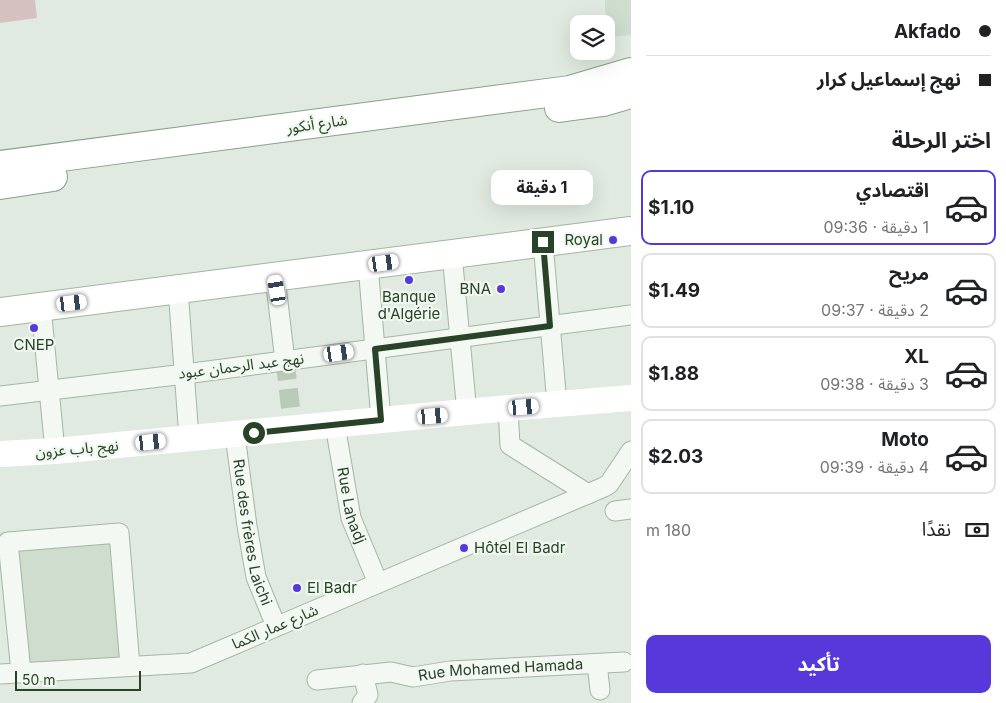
<!DOCTYPE html>
<html lang="ar">
<head>
<meta charset="utf-8">
<style>
  body { margin:0; font-family:Inter,"Noto Sans Arabic",sans-serif; background:#f6f6f6; color:#202124; direction:rtl; height:100vh; display:flex; flex-direction:column; font-size:19px; white-space:nowrap }
  * { box-sizing:border-box; margin:0 }
  p { font-size:16px; color:#757577 }
  .icon { flex:none; width:28px; height:28px; fill:none; stroke:currentColor; stroke-width:2; stroke-linecap:round; stroke-linejoin:round }
  .map { position:relative; flex:1; overflow:hidden; direction:ltr }
  .side { display:flex; flex-direction:column; background:#fff; width:375px }
  .side>* { flex:none }
  .hud { display:grid; align-content:center; height:110px; padding:0 15px; background:#fff }
  .tools { position:absolute; left:570px; top:15px; display:grid; gap:10px }
  .tools a { display:grid; place-items:center; width:45px; height:45px; border-radius:10px; background:#fff; box-shadow:0 5px 20px #0002; font-size:25px }
  .scale { position:absolute; left:15px; bottom:12px; width:126px; box-sizing:border-box; padding-left:5px; border:2px solid #284327; border-top:0; font-size:14px; line-height:18px; white-space:nowrap; color:#284327; -webkit-text-stroke:4px #f0f8f0; paint-order:stroke }
  .end { position:absolute; width:22px; height:22px; margin:-11px; border:6px solid #284327; background:#fff; box-shadow:0 0 0 2px #fff }
  .from { border-radius:50% }
  .bubble { position:absolute; height:35px; border-radius:10px; background:#fff; box-shadow:0 5px 20px #0002; font-size:16px; font-weight:700; line-height:35px; text-align:center; direction:rtl }
  .car { position:absolute; width:15px; height:30px; margin:-15px -8px; border-radius:6px; box-shadow:0 0 4px 1px #0007; background:linear-gradient(#fff 24%,#345 0 40%,#fff 0 76%,#345 0 86%,#fff 0) }
  .hud b { display:flex; align-items:center; gap:18px; height:48px; font-size:19px }
  .hud b+b { border-top:1px solid #e0e0e0 }
  .hud i { width:12px; height:12px; background:#202124 }
  ul { padding:0; list-style:none }
  li { display:flex; align-items:center; gap:15px; height:75px; margin:0 10px 8px; padding:0 5px; border:2px solid #e0e0e0; border-radius:10px }
  li div { flex:1 }
  li b { display:block; font-size:19px }
  li em { font-style:normal; font-weight:700 }
  li.on { border-color:#5739db }
  li>.icon { width:45px; height:45px; stroke-width:1.5 }
  h2 { padding:0 15px; font-size:22px; line-height:60px }
  .pay { display:flex; align-items:center; gap:12px; height:55px; padding:0 15px; font-size:19px }
  .pay p { margin-inline-start:auto }
  .primary-button { display:flex; gap:10px; margin-top:auto; padding:10px 15px }
  .primary-button a { flex:1; height:58px; border-radius:10px; background:#5739db; color:#fff; font-size:20px; font-weight:700; line-height:58px; text-align:center }
  main { display:flex; flex:1; min-height:0 }
  .map>svg:first-child { display:block }
  .built { fill:#ceddce }
  .green { fill:#d5c2c0 }
  .lines { fill:none; stroke-linecap:round; stroke-linejoin:round }
  .street-tunnel { stroke:#bbc9bb; stroke-width:19; stroke-dasharray:19 9; stroke-linecap:butt }
  .street-casing { stroke:#a5b5a5; stroke-width:21 }
  .primary-casing { stroke:#a0b79e; stroke-width:30 }
  .highway-casing { stroke:#87a286; stroke-width:30 }
  .street { stroke:#f3f8f3; stroke-width:19 }
  .secondary { stroke:#fff; stroke-width:26 }
  .primary { stroke:#fff; stroke-width:28 }
  .highway { stroke:#fff; stroke-width:28 }
  .route { stroke:#284327; stroke-width:6 }
  .poi-dot { fill:#5739db; stroke:#f0f8f0; stroke-width:2 }
  .labels { text-anchor:middle; stroke-width:4.5; stroke-linejoin:round; paint-order:stroke }
  .street-label { font-size:15px; fill:#284327; stroke:#f0f8f0 }
  .poi-label { font-size:15px; fill:#284327; stroke:#f0f8f0; text-anchor:end }
</style>
</head>
<body>
<main>
<section class="side">
<div class="hud">
<b><i class="from"></i>Akfado</b>
<b><i></i>نهج إسماعيل كرار</b>
</div>
<h2>اختر الرحلة</h2>
<ul>
<li class="on"><svg class="icon" aria-label="car" viewBox="0 0 24 24"><path d="M5 17H2v-5l4-1 3-4h7l3 4 3 1v5h-3M9 17h6M6 11h13"/><circle cx="7" cy="17" r="2"/><circle cx="17" cy="17" r="2"/></svg><div><b>اقتصادي</b><p>1 دقيقة · 09:36</p></div><em>$1.10</em></li>
<li><svg class="icon" aria-label="car" viewBox="0 0 24 24"><path d="M5 17H2v-5l4-1 3-4h7l3 4 3 1v5h-3M9 17h6M6 11h13"/><circle cx="7" cy="17" r="2"/><circle cx="17" cy="17" r="2"/></svg><div><b>مريح</b><p>2 دقيقة · 09:37</p></div><em>$1.49</em></li>
<li><svg class="icon" aria-label="car" viewBox="0 0 24 24"><path d="M5 17H2v-5l4-1 3-4h7l3 4 3 1v5h-3M9 17h6M6 11h13"/><circle cx="7" cy="17" r="2"/><circle cx="17" cy="17" r="2"/></svg><div><b>XL</b><p>3 دقيقة · 09:38</p></div><em>$1.88</em></li>
<li><svg class="icon" aria-label="car" viewBox="0 0 24 24"><path d="M5 17H2v-5l4-1 3-4h7l3 4 3 1v5h-3M9 17h6M6 11h13"/><circle cx="7" cy="17" r="2"/><circle cx="17" cy="17" r="2"/></svg><div><b>Moto</b><p>4 دقيقة · 09:39</p></div><em>$2.03</em></li>
</ul>
<div class="pay"><svg class="icon" aria-label="cash" viewBox="0 0 24 24"><path d="M3 7h18v10H3z"/><circle cx="12" cy="12" r="2"/></svg>نقدًا<p>180 m</p></div>
<div class="primary-button"><a>تأكيد</a></div>
</section>
<div class="map">
<svg width="631" height="703" viewBox="0 0 631 703">
  <rect width="100%" height="100%" fill="#e0eae0"/>
  <g class="built">
    <polygon points="605,0 631,0 631,35 609,37 605,10"/>
    <polygon points="124,523 136,658 14,665 0,533"/>
  </g>
  <polygon class="green" points="0,0 35,0 37,18 0,23"/>
  <g class="lines">
    <polyline class="street-tunnel" points="285,361 293,429"/>
    <g class="street-casing">
      <g id="street">
        <polyline points="543,243 557,404"/>
        <polyline points="452,254 467,413"/>
        <polyline points="368,265 381,420"/>
        <polyline points="275,277 285,361"/>
        <polyline points="178,289 189,438"/>
        <polyline points="41,307 55,451"/>
        <polyline points="0,396 185,374 631,315"/>
        <polyline points="508,408 510,445 588,494"/>
        <path id="s1" d="M335 425 351 518 378 583"/>
        <path id="s2" d="M235 435 247 526 256 577 276 626"/>
        <polyline points="615,511 631,509"/>
        <polyline points="597,664 600,690"/>
        <polyline points="21,672 8,542 119,533 130,666"/>
        <polyline points="0,674 191,663 604,487 609,484 631,451"/>
        <path id="s3" d="M317 680 391 672 413 677 450 671 624 662"/>
        <polyline points="362,703 368,695 363,674"/>
      </g>
    </g>
    <g class="primary-casing">
      <polyline id="primary" points="0,312 631,231"/>
    </g>
    <g class="highway-casing">
      <g id="highway">
        <polyline points="559,108 603,102 631,94"/>
        <polyline points="0,165 570,90 631,72"/>
        <polyline points="0,185 53,177"/>
      </g>
    </g>
    <use href="#street" class="street"/>
    <polyline class="secondary" points="0,454 55,451 508,408 631,398"/>
    <use href="#primary" class="primary"/>
    <use href="#highway" class="highway"/>
  </g>
  <g class="lines">
    <polyline class="route" points="254,433 381,420 375,349 550,326 543,242"/>
  </g>
  <g class="poi-dot">
    <circle cx="613" cy="240" r="5"/>
    <circle cx="409" cy="280" r="5"/>
    <circle cx="501" cy="289" r="5"/>
    <circle cx="34" cy="328" r="5"/>
    <circle cx="464" cy="548" r="5"/>
    <circle cx="297" cy="588" r="5"/>
  </g>
  <g class="labels">
    <g class="street-label">
      <text transform="translate(317 124) rotate(-8)" y="5">شارع أنكور</text>
      <text transform="translate(241 366) rotate(-7)" y="5">نهج عبد الرحمان عبود</text>
      <text transform="translate(77 449) rotate(-5)" y="5">نهج باب عزون</text>
      <text dy="5" stroke="none"><textPath href="#s1" startOffset="82">Rue Lahadj</textPath></text>
      <text dy="5" stroke="none"><textPath href="#s2" startOffset="99">Rue des frères Laichi</textPath></text>
      <text transform="translate(275 627) rotate(-23)" y="5">شارع عمار الكما</text>
      <text dy="5" stroke="none"><textPath href="#s3" startOffset="185">Rue Mohamed Hamada</textPath></text>
    </g>
    <g class="poi-label">
      <text x="603" y="245">Royal</text>
      <text x="491" y="294">BNA</text>
      <text x="409" y="302" text-anchor="middle">Banque<tspan x="409" dy="17">d'Algérie</tspan></text>
      <text x="34" y="350" text-anchor="middle">CNEP</text>
      <text x="474" y="553" text-anchor="start">Hôtel El Badr</text>
      <text x="307" y="593" text-anchor="start">El Badr</text>
    </g>
  </g>
</svg>
<div class="tools">
<a><svg class="icon" aria-label="layers" viewBox="0 0 24 24"><path d="M12 4l9 5-9 5-9-5zM3 14l9 5 9-5"/></svg></a>
</div>
<div class="scale">50 m</div>
<i class="end from" style="left:254px;top:433px"></i>
<i class="end" style="left:543px;top:242px"></i>
<div class="bubble" style="left:491px;top:170px;width:102px">1 دقيقة</div>
<i class="car" style="left:384px;top:263px;rotate:82deg"></i>
<i class="car" style="left:277px;top:290px;rotate:350deg"></i>
<i class="car" style="left:72px;top:303px;rotate:83deg"></i>
<i class="car" style="left:339px;top:353px;rotate:82deg"></i>
<i class="car" style="left:524px;top:407px;rotate:85deg"></i>
<i class="car" style="left:433px;top:416px;rotate:85deg"></i>
<i class="car" style="left:151px;top:442px;rotate:84deg"></i>
</div>
</main>
</body>
</html>
